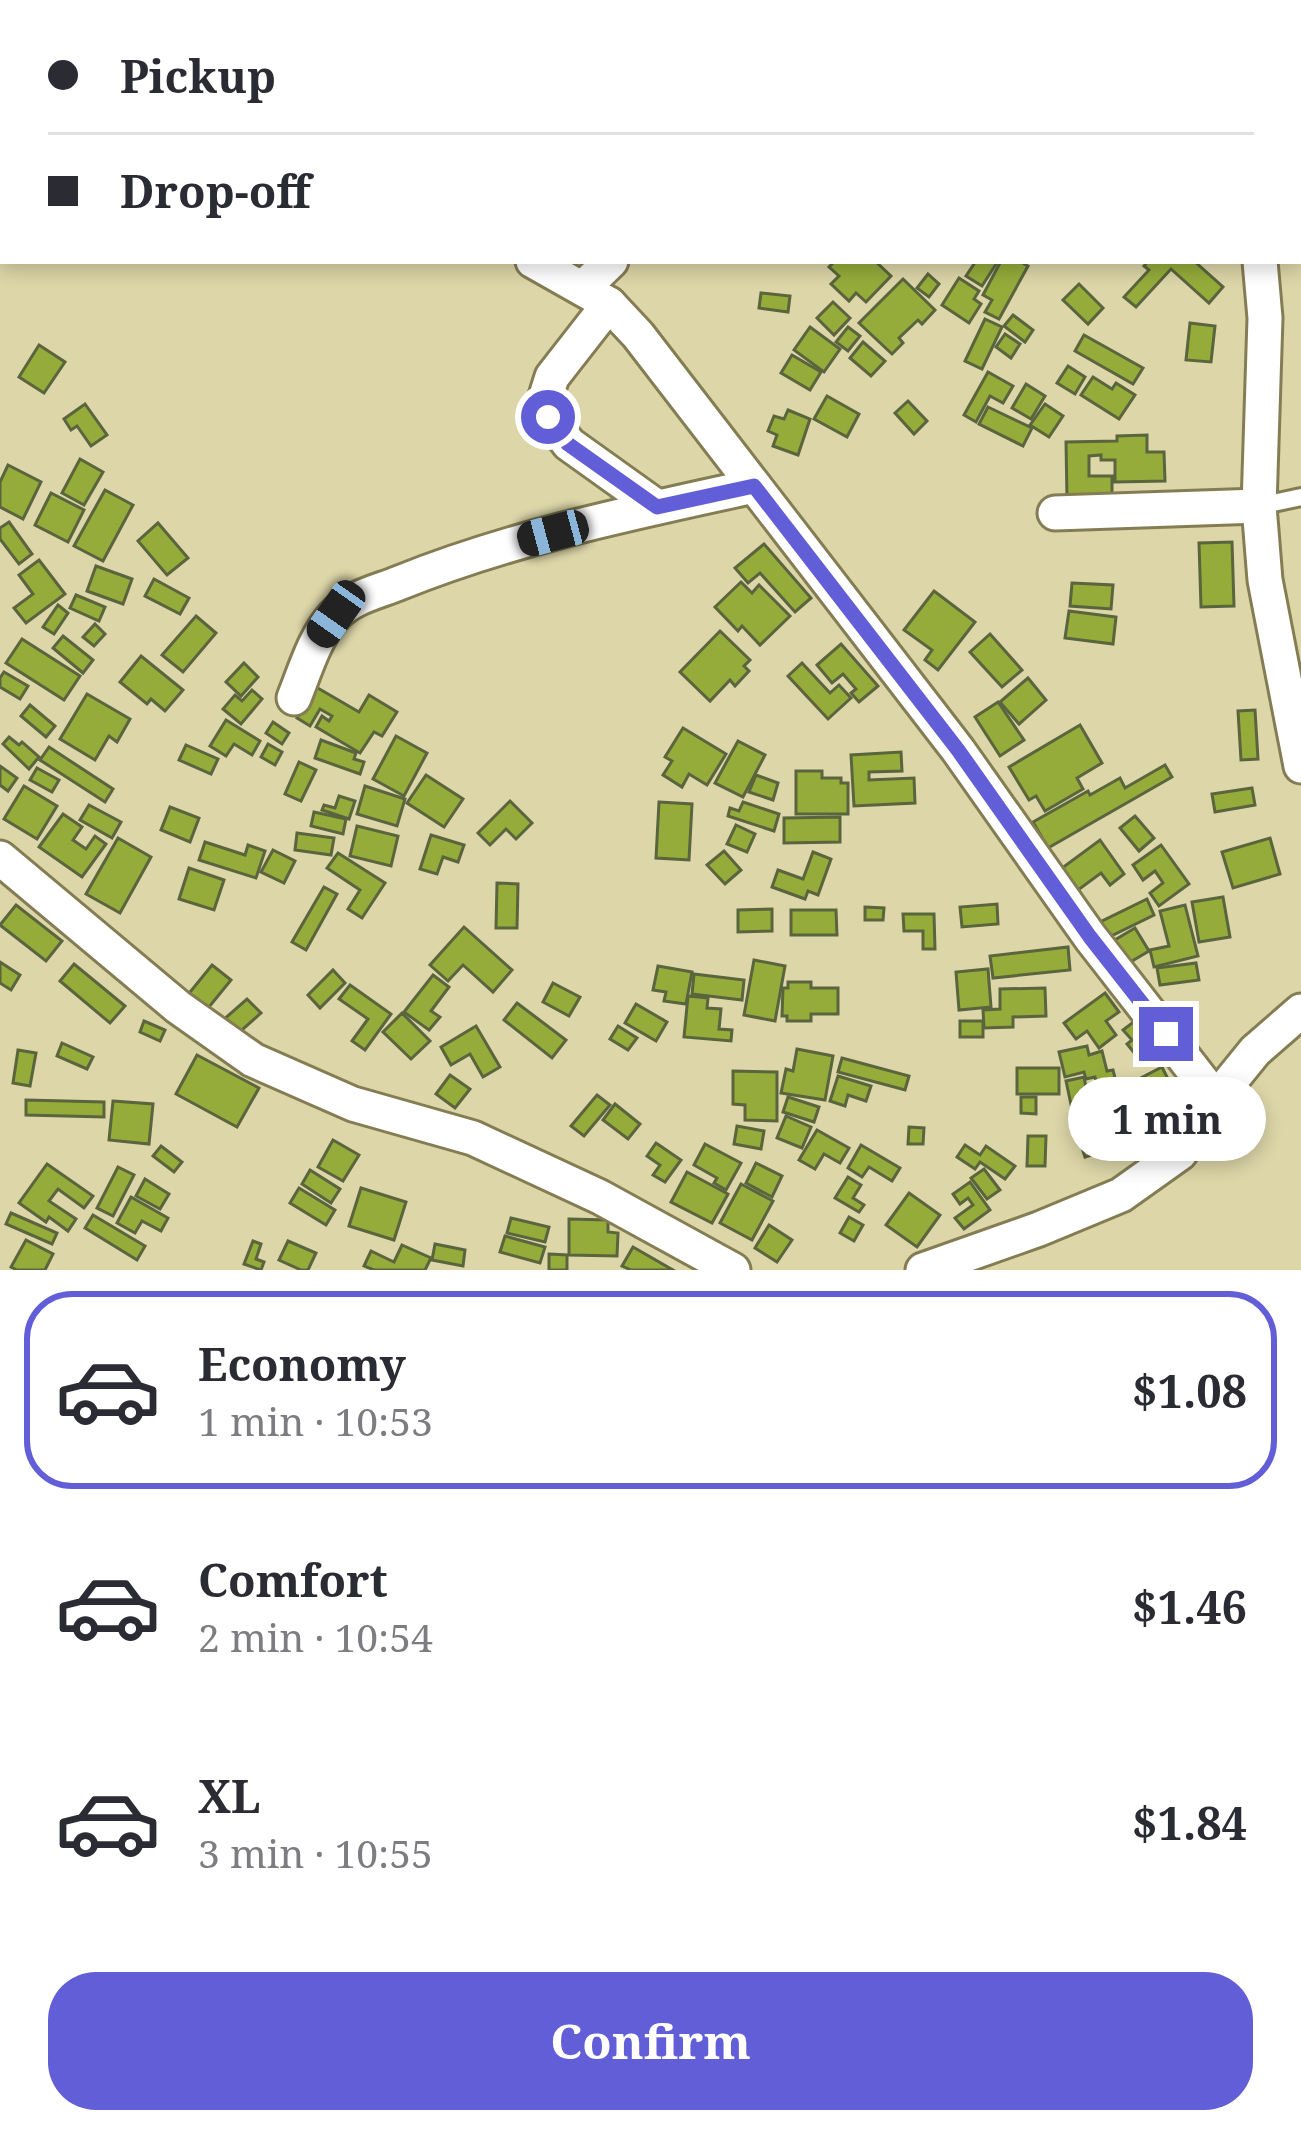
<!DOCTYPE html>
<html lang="en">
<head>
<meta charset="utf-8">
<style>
  body { margin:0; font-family:"Noto Serif",serif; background:#f2f2f3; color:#2b2b33; height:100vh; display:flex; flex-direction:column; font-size:45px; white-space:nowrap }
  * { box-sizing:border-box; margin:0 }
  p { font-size:39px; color:#7c7c81 }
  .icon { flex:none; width:66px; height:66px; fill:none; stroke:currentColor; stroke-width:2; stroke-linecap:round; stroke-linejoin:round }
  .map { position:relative; height:1270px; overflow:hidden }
  .drawer { display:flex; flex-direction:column; background:#fff; flex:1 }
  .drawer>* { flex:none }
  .guide { position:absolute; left:0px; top:0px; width:1302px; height:264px; box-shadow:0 6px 18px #0003; display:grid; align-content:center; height:264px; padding:0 48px; background:#fff }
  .end { position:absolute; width:54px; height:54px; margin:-27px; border:15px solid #615ed7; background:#fff; box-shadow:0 0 0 6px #fff }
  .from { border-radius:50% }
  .bubble { position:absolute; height:84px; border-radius:42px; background:#fff; box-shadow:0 6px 18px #0003; font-size:39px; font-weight:700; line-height:84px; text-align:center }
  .car { position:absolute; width:36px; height:72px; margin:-36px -18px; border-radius:15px; box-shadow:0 0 9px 3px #0007; background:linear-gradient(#222 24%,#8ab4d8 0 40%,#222 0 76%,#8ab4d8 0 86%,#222 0) }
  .guide b { display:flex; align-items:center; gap:42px; height:114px; font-size:45px }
  .guide b+b { border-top:3px solid #e1e1e2 }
  .guide i { width:30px; height:30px; background:#2b2b33 }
  ul { padding:21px 0 0; list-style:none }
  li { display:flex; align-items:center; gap:36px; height:198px; margin:0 24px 18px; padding:0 24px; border:6px solid transparent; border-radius:48px }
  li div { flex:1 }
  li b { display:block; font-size:45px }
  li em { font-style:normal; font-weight:700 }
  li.selected { border-color:#615ed7 }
  li>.icon { width:108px; height:108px; stroke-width:1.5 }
  .action { display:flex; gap:24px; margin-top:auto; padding:24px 48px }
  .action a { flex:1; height:138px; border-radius:48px; background:#615ed7; color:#fff; font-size:48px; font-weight:700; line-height:138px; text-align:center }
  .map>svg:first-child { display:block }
  .building { fill:#95ac3a; stroke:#5a643d; stroke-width:3 }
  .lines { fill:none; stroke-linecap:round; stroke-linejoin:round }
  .lane-casing { stroke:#847d53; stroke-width:22 }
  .street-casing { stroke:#847d53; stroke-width:39 }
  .lane { stroke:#fff; stroke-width:16 }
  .street { stroke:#fff; stroke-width:33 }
  .route { stroke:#615ed7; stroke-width:15 }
</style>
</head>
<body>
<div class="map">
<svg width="1301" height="1270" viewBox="0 0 1301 1270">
  <rect width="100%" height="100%" fill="#ddd6a9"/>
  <g class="building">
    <polygon points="0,122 3,126 3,248 0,244"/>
    <polygon points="835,261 875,261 891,276 866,302 856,293 849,301 831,284 839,276 829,267"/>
    <polygon points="976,261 998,261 982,286 966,276"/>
    <polygon points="1001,261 1019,261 1028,266 999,319 985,312 992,300 983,295"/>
    <polygon points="1148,261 1194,261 1223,287 1209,303 1171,269 1136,307 1124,297 1149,270 1144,266"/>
    <polygon points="928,274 939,284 929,297 917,288"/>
    <polygon points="959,278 979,291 974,299 981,304 969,323 942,305"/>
    <polygon points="903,279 935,310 922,324 918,320 899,338 903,343 892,354 859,323"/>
    <polygon points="1079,284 1103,308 1088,324 1063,300"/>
    <polygon points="761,293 790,296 788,312 759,308"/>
    <polygon points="833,302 850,318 834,335 817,318"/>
    <polygon points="1013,315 1033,330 1025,342 1004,326"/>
    <polygon points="985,319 1002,327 982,369 965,361"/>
    <polygon points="1190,323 1215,326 1211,362 1186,360"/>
    <polygon points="810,327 840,349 824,372 794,350"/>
    <polygon points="848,327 860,336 848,351 836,342"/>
    <polygon points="1005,334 1020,344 1011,358 996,347"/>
    <polygon points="1084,335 1143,368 1133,384 1075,351"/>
    <polygon points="863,342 885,361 871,376 850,358"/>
    <polygon points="39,345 65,362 44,393 19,377"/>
    <polygon points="792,355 821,372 810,390 781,373"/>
    <polygon points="1068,366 1085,377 1075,394 1057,383"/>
    <polygon points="988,372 1013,386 1003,403 990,396 976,422 964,415"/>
    <polygon points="1093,377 1112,389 1116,383 1135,395 1119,419 1081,395"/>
    <polygon points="1026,384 1045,396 1031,419 1012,408"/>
    <polygon points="827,396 859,414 847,437 814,419"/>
    <polygon points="908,401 927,421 914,434 895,413"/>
    <polygon points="85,404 107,435 91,446 77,426 71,430 64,419"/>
    <polygon points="1045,404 1063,416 1049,437 1030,425"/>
    <polygon points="988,407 1032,428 1023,446 979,424"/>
    <polygon points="788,410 810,419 798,455 773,446 777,435 768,431 774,416 784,419"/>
    <polygon points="1147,435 1147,452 1164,452 1165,481 1115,482 1115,460 1101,460 1101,455 1089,456 1089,476 1112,476 1112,498 1067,499 1066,442 1117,441 1117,436"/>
    <polygon points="80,459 103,472 84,505 62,493"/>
    <polygon points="8,465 41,482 23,519 0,507 0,482"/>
    <polygon points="105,490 133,505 103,561 74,546"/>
    <polygon points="51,493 84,510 68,542 35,525"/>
    <polygon points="9,522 32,554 19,564 0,539 0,528"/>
    <polygon points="158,523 188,558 167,575 138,541"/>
    <polygon points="1232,542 1234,606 1201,607 1199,543"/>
    <polygon points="764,544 811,598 795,612 760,573 748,583 735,568"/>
    <polygon points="39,560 65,594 26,623 14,608 33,594 19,575"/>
    <polygon points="96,566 132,579 123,604 87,591"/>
    <polygon points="154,579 189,598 180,614 145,596"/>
    <polygon points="741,582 752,593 759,585 790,616 760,645 742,626 738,631 715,607"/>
    <polygon points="1072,583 1113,585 1111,609 1070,606"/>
    <polygon points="934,591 975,622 938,670 925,660 932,650 904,630"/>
    <polygon points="76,595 105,607 99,621 70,608"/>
    <polygon points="58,605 68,613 54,634 43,627"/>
    <polygon points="1069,611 1116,617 1113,644 1065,638"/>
    <polygon points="196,616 216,633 183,672 162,655"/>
    <polygon points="95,624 105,634 94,646 83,637"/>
    <polygon points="720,631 750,660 744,666 749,671 735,686 730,680 710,701 680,672"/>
    <polygon points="990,634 1022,670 1002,687 970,652"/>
    <polygon points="63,636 93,660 83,673 53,648"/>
    <polygon points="22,639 80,676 64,700 6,663"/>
    <polygon points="841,644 878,686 859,702 851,693 856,689 843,674 832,683 817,665"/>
    <polygon points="141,656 183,690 165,711 151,699 147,704 120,682"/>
    <polygon points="244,663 258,677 241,696 226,682"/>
    <polygon points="802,663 830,693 839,685 851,698 828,719 788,676"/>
    <polygon points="4,672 28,686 20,699 0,687 0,678"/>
    <polygon points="1028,678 1046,700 1019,724 1000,702"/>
    <polygon points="316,687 359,712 369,695 397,712 382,736 374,732 360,753 316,727 322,716 329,721 332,716 320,709 310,726 297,718"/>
    <polygon points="252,690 262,699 241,724 223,709 235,695 242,701"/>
    <polygon points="87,694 130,719 117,742 109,736 95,760 60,739"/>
    <polygon points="998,702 1024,740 1000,756 975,717"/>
    <polygon points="30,705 55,726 46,737 21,716"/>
    <polygon points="1255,710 1258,759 1241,760 1238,711"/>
    <polygon points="226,720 260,741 252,755 234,744 226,756 210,746"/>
    <polygon points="273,722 289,733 282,744 266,733"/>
    <polygon points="1080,725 1102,763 1077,778 1083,789 1045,811 1036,796 1029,800 1009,767"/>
    <polygon points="683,728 726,754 707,785 689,774 682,787 663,775 672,761 665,757"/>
    <polygon points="396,736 427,753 404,796 373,779"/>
    <polygon points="9,737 19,745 22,742 39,757 29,769 3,744"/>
    <polygon points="321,740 356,753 354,759 364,762 360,774 315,758"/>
    <polygon points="738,741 765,755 743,797 715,783"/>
    <polygon points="268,744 282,752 275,765 261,757"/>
    <polygon points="186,745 218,759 211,774 179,760"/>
    <polygon points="49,747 113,789 105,802 40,760"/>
    <polygon points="901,752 902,771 869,772 869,780 914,778 915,803 854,806 851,755"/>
    <polygon points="299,762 316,770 301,801 285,794"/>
    <polygon points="1165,765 1172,777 1048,848 1033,822 1088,791 1090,795 1120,778 1125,788"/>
    <polygon points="0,766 17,778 8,791 0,785"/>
    <polygon points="37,768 59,780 52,792 30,780"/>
    <polygon points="796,771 822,771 822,778 841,778 841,783 848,783 848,814 796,814"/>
    <polygon points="426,775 463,799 444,827 407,803"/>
    <polygon points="756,775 778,783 773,800 749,792"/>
    <polygon points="24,786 57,806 37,839 4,819"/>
    <polygon points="365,786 405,799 397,826 357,814"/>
    <polygon points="1252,788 1255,805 1215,812 1212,794"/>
    <polygon points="339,796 355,801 349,819 322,810 324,805 335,808"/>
    <polygon points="510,801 532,823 516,839 506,829 490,845 478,833"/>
    <polygon points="659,802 692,804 689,860 656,858"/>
    <polygon points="743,802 779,814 774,831 728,816 730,808 739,811"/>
    <polygon points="89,805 121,822 112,838 80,820"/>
    <polygon points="170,807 199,818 190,842 161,830"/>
    <polygon points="314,812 346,819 343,834 311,826"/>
    <polygon points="63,814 82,827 73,840 86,849 95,836 106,844 82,877 39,847"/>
    <polygon points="1135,816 1154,838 1139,851 1120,828"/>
    <polygon points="840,817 840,842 784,843 784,818"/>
    <polygon points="736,825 755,834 747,852 727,844"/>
    <polygon points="357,826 398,836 391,866 350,856"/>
    <polygon points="297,833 334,838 331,855 295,850"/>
    <polygon points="431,835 464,845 458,862 443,857 437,874 420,869"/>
    <polygon points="118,838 151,857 120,913 86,894"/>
    <polygon points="1270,838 1280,874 1233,888 1222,852"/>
    <polygon points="1100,840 1124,874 1110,885 1101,873 1074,893 1058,871"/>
    <polygon points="205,842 245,855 248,845 265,851 256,878 199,860"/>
    <polygon points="1161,845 1189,884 1159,906 1150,893 1163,883 1155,871 1143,880 1133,865"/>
    <polygon points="273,850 295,861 284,883 261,872"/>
    <polygon points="724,851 741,870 725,884 707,865"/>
    <polygon points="813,852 831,859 818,895 808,891 805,899 772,887 778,870 803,879"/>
    <polygon points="338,853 385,883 362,918 348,909 360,890 327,868"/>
    <polygon points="189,868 224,880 214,910 179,899"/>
    <polygon points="497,883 518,884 517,928 496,928"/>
    <polygon points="324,887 337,894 306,950 292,942"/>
    <polygon points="1223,897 1230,937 1199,942 1192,902"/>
    <polygon points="1147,899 1154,915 1107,938 1100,922"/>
    <polygon points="997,904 998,924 962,927 960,907"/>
    <polygon points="16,905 62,941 46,961 0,925"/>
    <polygon points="1185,905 1198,956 1154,967 1150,950 1169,946 1160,911"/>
    <polygon points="865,907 884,908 883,920 865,920"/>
    <polygon points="772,909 772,931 738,932 738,910"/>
    <polygon points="791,910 836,910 837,935 791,935"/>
    <polygon points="903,914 934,914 935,949 923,949 923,931 904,931"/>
    <polygon points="464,927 512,970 493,992 463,965 448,981 430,965"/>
    <polygon points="1135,928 1149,951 1122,967 1108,944"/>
    <polygon points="1068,947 1070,970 993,978 990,956"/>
    <polygon points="754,960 785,966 775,1021 744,1015"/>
    <polygon points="0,962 20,975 11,990 0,983"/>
    <polygon points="1196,963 1199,980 1160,985 1157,968"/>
    <polygon points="74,964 125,1006 110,1023 60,981"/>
    <polygon points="212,965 231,980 205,1012 186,997"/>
    <polygon points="658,966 692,972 686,1004 664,1001 666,992 653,990"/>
    <polygon points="988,969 991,1007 959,1010 956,972"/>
    <polygon points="333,970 345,983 320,1008 308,995"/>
    <polygon points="694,974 744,980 742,1000 692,994"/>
    <polygon points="433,975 449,987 431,1011 440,1017 429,1030 404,1012"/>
    <polygon points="788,982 811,982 811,988 838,988 838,1014 811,1014 811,1021 787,1021 787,1016 782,1016 783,988 788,988"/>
    <polygon points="553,983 580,997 569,1016 543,1002"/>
    <polygon points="350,985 391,1014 365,1050 352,1041 368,1019 339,999"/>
    <polygon points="1045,988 1046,1016 1013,1017 1013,1027 984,1028 983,1010 1000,1009 1000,989"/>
    <polygon points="1105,993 1119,1012 1106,1021 1116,1035 1099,1048 1087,1031 1076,1039 1064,1023"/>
    <polygon points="688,996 708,998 707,1008 721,1009 719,1029 732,1030 731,1041 684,1037"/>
    <polygon points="247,999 261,1013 235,1036 222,1021"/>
    <polygon points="517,1003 566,1040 552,1058 504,1020"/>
    <polygon points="636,1004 667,1022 656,1041 625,1023"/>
    <polygon points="402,1013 430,1041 411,1059 383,1032"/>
    <polygon points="1136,1020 1164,1055 1152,1065 1144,1056 1140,1060 1127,1044 1132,1040 1123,1030"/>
    <polygon points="144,1021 165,1030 160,1041 140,1032"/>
    <rect x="960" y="1021" width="23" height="16"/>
    <polygon points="476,1026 500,1067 483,1077 470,1054 451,1065 441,1047"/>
    <polygon points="618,1026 637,1038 628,1050 610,1039"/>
    <polygon points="62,1043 93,1057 87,1069 57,1056"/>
    <polygon points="1087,1046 1089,1055 1102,1051 1107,1071 1113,1070 1116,1082 1097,1086 1095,1077 1086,1079 1084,1072 1065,1077 1059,1052"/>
    <polygon points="797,1049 833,1056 825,1100 781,1093 786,1069 793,1071"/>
    <polygon points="18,1050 36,1053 30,1086 13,1083"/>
    <polygon points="197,1055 259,1088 237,1127 176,1094"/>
    <polygon points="842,1058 909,1076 905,1090 838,1072"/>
    <polygon points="1162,1067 1171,1085 1117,1113 1108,1095"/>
    <rect x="1017" y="1068" width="42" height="26"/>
    <polygon points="733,1071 777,1072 777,1121 745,1120 745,1105 733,1104"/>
    <polygon points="450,1075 470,1089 455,1108 436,1094"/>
    <polygon points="838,1076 871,1086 866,1101 848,1095 845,1106 830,1101"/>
    <polygon points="1084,1077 1090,1107 1097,1105 1101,1123 1076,1128 1066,1081"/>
    <polygon points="597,1095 610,1105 584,1136 571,1126"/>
    <polygon points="788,1097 819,1107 814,1122 783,1112"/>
    <polygon points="1021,1097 1036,1097 1036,1114 1021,1113"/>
    <polygon points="26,1100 104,1102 104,1117 26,1115"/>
    <polygon points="113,1101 153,1104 149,1144 109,1140"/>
    <polygon points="615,1104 640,1124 628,1139 603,1120"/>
    <polygon points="786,1116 811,1127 802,1148 777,1138"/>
    <polygon points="1108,1123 1116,1147 1085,1157 1077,1132"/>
    <polygon points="737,1126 764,1131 761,1149 734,1144"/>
    <polygon points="909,1127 924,1128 923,1144 908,1144"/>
    <polygon points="817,1130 849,1148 840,1163 824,1154 815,1169 799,1160"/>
    <polygon points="1028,1136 1046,1136 1045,1166 1027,1166"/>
    <polygon points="333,1140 359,1155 343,1181 318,1167"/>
    <polygon points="656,1143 681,1160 665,1182 653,1175 660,1165 647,1156"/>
    <polygon points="705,1144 741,1163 726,1190 714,1183 717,1178 694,1165"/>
    <polygon points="861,1145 900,1168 892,1181 869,1167 862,1177 848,1168"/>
    <polygon points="965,1145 980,1155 986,1146 1015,1166 1005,1179 980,1162 975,1169 957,1157"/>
    <polygon points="161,1146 182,1162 174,1172 153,1156"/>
    <polygon points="756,1163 782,1176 772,1197 746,1183"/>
    <polygon points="47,1164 93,1196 84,1208 58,1189 49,1201 76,1219 68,1231 49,1217 46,1222 19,1203"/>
    <polygon points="118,1167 134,1175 113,1216 97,1208"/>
    <polygon points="984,1169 1000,1190 987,1199 971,1178"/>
    <polygon points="310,1170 340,1189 331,1203 302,1184"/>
    <polygon points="687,1172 728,1194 712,1223 671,1202"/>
    <polygon points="848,1177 861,1185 853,1198 864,1205 859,1212 835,1198"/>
    <polygon points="145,1179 169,1194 160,1209 136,1196"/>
    <polygon points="970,1182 990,1210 964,1229 955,1218 973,1205 968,1198 960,1204 953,1194"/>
    <polygon points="741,1184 773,1201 752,1240 720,1223"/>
    <polygon points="299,1188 335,1210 326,1225 290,1203"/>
    <polygon points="361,1188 406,1202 394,1240 349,1226"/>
    <polygon points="909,1193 940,1215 917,1247 886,1225"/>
    <polygon points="131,1197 168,1218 161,1231 142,1221 135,1233 117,1223"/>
    <polygon points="11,1213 57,1233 52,1244 6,1224"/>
    <polygon points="93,1215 145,1246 137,1260 85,1228"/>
    <polygon points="849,1217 863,1225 854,1241 840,1233"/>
    <polygon points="511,1218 549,1227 545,1242 507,1233"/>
    <polygon points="569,1219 608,1220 608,1232 618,1233 617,1256 569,1255"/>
    <polygon points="769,1225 792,1240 777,1262 755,1248"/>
    <polygon points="505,1236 545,1247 540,1263 500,1252"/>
    <polygon points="26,1240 53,1254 45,1270 17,1270 11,1267"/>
    <polygon points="253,1241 261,1244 256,1259 264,1262 261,1270 244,1264"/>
    <polygon points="288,1241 316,1253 308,1270 301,1270 279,1260"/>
    <polygon points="435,1244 465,1250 463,1266 432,1260"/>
    <polygon points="402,1245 431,1258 425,1270 374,1270 364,1266 371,1251 394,1262"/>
    <polygon points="633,1247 673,1270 631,1270 622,1266"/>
    <polygon points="549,1254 567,1255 567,1270 549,1270"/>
  </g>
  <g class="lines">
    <g class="lane-casing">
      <polyline id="lane" points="1259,506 1301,497"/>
    </g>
    <g class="street-casing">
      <g id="street">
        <polyline points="706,0 707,3"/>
        <polyline points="1117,0 1119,3"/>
        <polyline points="533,261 609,304 638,335 958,750 1090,937 1216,1099"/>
        <polyline points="1260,261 1265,318 1259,506 1265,580 1301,766"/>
        <polyline points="583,288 611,261"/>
        <polyline points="609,304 552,377 546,396 548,417 569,444 657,507"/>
        <polyline points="1055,513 1259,506"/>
        <path d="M294 698C305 671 314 638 334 616 351 597 377 592 399 583 513 537 635 512 754 486"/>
        <polyline points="0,858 178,1007 253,1060 353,1104 473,1138 600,1197 733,1270"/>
        <polyline points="923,1270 1039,1229 1121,1195 1180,1153 1216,1099 1255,1051 1301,1011"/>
      </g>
    </g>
    <use href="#lane" class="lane"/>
    <use href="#street" class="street"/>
  </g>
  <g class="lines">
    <polyline class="route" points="548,417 568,444 657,507 754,486 958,750 1090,937 1166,1034"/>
  </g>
</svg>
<i class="end from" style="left:548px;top:417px"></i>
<i class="end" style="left:1166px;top:1034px"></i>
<div class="bubble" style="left:1068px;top:1077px;width:198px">1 min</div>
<i class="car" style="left:553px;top:533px;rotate:255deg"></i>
<i class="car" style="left:336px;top:614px;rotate:215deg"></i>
<div class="guide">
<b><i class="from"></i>Pickup</b>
<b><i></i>Drop-off</b>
</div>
</div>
<section class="drawer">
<ul>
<li class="selected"><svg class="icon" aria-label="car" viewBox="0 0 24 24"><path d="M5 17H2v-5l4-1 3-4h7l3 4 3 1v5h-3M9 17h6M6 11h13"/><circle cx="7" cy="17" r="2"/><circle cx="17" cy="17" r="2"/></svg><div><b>Economy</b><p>1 min · 10:53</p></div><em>$1.08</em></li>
<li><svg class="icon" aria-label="car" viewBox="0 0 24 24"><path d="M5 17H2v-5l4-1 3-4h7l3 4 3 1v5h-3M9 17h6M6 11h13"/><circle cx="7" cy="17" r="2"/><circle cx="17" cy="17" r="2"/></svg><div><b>Comfort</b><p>2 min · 10:54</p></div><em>$1.46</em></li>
<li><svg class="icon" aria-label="car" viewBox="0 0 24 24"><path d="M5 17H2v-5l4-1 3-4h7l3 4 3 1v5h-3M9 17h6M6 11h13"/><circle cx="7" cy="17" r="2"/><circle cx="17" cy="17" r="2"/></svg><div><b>XL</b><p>3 min · 10:55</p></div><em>$1.84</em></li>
</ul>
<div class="action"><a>Confirm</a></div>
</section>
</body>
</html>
